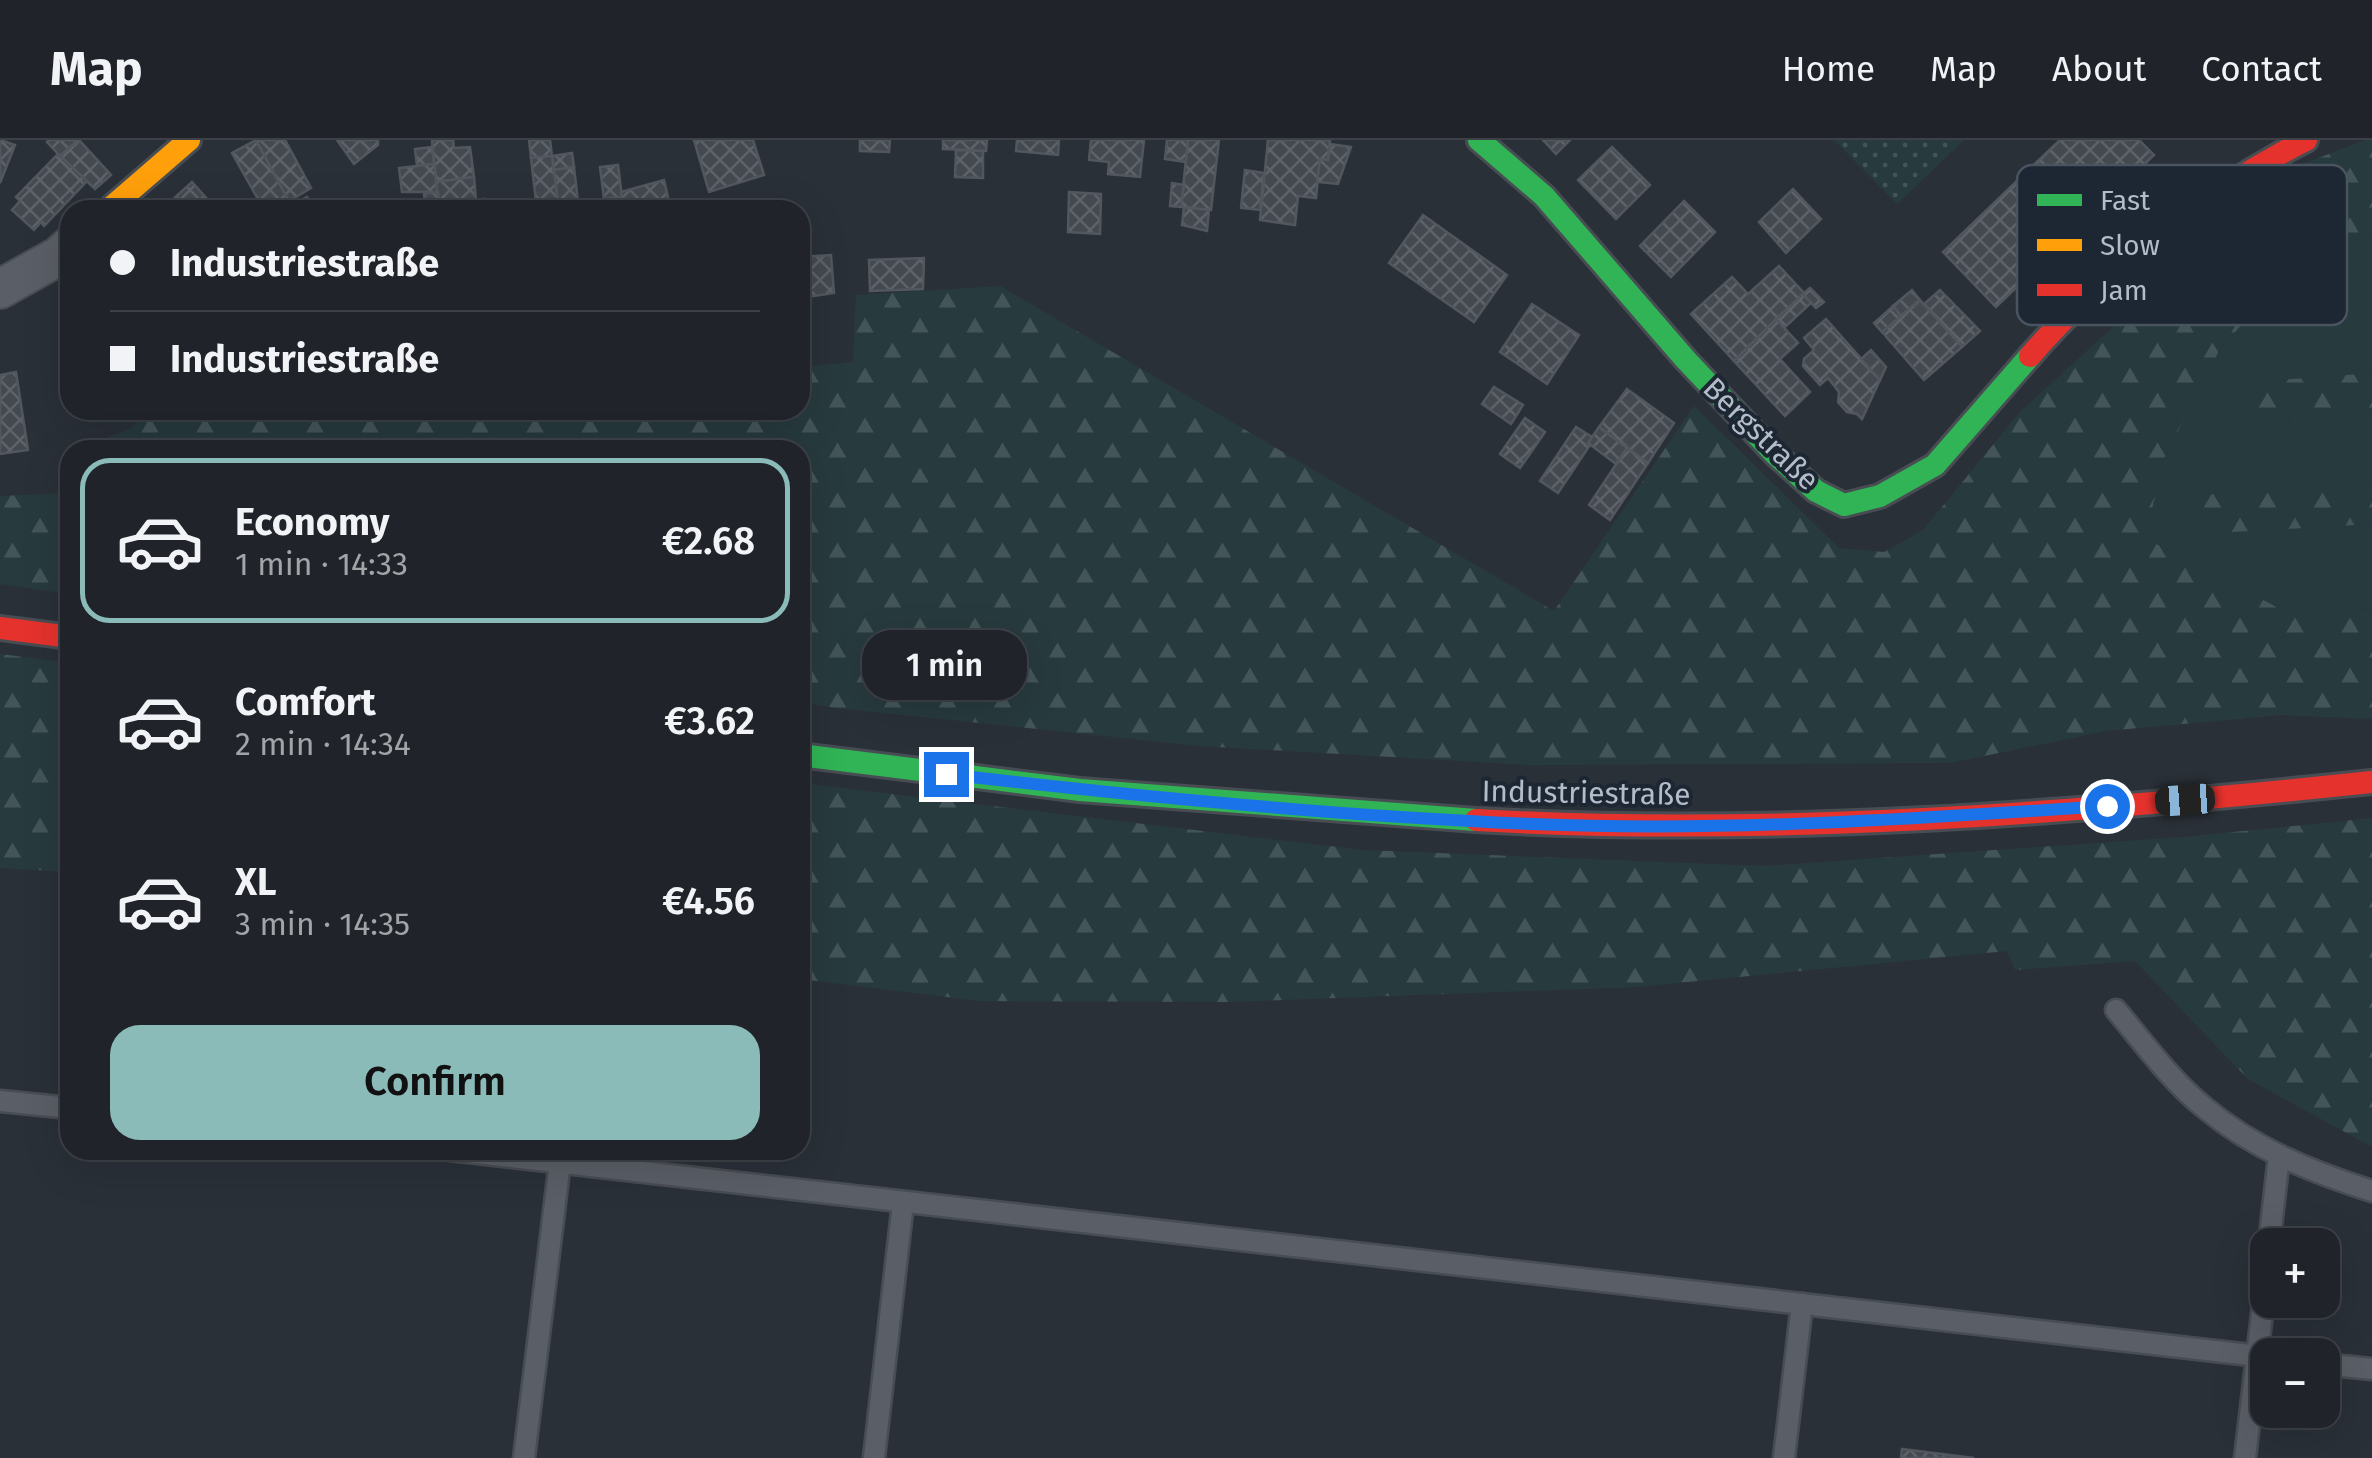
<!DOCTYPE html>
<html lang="en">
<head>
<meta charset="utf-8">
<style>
  body { margin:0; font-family:"Fira Sans",sans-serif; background:#2d3036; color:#f1f3f6; height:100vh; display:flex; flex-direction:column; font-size:38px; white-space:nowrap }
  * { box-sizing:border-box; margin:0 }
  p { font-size:32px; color:#a2a4a8 }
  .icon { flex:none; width:55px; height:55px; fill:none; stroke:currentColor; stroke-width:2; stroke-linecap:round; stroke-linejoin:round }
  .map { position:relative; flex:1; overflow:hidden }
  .sheet { position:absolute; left:60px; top:300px; width:750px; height:720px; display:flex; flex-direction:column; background:#20242a; border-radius:30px; box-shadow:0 10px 40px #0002,0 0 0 2px #3d4147 }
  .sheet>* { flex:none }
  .top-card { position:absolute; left:60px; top:60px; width:750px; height:220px; border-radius:30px; box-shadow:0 10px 40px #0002,0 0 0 2px #3d4147; display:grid; align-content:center; height:220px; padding:0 50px; background:#20242a }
  .fabs { position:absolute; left:2250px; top:1088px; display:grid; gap:20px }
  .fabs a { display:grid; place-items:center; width:90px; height:90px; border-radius:20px; background:#20242a; box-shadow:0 10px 40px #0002,0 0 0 2px #3d4147; font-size:50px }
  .end { position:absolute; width:45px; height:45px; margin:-22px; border:12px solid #1a73e8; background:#fff; box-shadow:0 0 0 5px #fff }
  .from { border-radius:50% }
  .bubble { position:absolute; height:70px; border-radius:30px; background:#20242a; box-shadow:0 10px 40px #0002,0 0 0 2px #3d4147; font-size:32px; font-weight:600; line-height:70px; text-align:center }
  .car { position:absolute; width:30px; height:60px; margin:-30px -15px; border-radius:12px; box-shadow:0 0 8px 2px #0007; background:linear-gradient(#222 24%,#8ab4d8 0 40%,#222 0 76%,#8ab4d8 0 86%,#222 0) }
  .top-card b { display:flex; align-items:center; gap:35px; height:95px; font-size:38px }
  .top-card b+b { border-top:2px solid #3d4147 }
  .top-card i { width:25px; height:25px; background:#f1f3f6 }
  ul { padding:18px 0 0; list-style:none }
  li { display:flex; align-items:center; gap:30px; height:165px; margin:0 20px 15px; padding:0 30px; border:5px solid transparent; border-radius:30px }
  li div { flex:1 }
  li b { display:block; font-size:38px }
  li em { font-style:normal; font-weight:600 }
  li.on { border-color:#8bbbb9 }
  li>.icon { width:90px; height:90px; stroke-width:1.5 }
  .primary-button { display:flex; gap:20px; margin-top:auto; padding:20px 50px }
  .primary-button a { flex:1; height:115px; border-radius:30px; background:#8bbbb9; color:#111; font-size:40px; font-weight:600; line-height:115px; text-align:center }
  header { display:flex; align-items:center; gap:60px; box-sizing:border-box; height:140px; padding:0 50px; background:#20242a; border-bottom:2px solid #3d4147 }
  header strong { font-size:48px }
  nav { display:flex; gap:55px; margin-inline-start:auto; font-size:35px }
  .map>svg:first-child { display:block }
  .grass { fill:#273a3e }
  .forest { fill:url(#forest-firs) }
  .garden { fill:url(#garden-dots) }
  .building { fill:url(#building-cross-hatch); stroke:#52575f; stroke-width:2.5 }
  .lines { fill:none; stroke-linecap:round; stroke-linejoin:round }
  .lane-casing { stroke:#484c53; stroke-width:25 }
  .street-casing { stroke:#484c53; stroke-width:42 }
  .fast-casing { stroke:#484c53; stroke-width:28 }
  .slow-casing { stroke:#484c53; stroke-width:28 }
  .jam-casing { stroke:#484c53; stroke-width:28 }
  .lane { stroke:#5a5e66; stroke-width:20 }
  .street { stroke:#5a5e66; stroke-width:38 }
  .fast { stroke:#30b455; stroke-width:22 }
  .slow { stroke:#ff9f0a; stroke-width:22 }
  .jam { stroke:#e5322d; stroke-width:22 }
  .route { stroke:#1a73e8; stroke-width:12 }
  .labels { text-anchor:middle; stroke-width:8; stroke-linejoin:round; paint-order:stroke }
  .street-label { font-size:30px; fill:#b4bcc9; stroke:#1d2633 }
  .key { fill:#1d2633; stroke:#4a5360; stroke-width:2.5 }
  .key-label { font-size:28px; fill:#b4bcc9 }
</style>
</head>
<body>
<header>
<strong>Map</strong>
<nav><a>Home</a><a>Map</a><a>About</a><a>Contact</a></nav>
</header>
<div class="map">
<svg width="2372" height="1318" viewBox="0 0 2372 1318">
  <defs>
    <pattern id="forest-firs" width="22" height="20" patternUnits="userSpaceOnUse" patternTransform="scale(2.5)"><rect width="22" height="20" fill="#273a3e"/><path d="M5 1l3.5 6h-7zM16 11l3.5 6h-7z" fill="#445559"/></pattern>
    <pattern id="garden-dots" width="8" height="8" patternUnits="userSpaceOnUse" patternTransform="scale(2.5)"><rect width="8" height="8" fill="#273a3e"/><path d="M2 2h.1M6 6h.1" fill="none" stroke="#445559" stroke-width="1.8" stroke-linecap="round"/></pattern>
    <pattern id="building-cross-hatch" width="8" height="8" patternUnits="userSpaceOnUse" patternTransform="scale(2.5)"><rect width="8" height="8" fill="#444950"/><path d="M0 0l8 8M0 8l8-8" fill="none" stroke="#5d6168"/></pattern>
  </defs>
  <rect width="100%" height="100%" fill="#2a3038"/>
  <polygon class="grass" points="2305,23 2334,110 2372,96 2372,233 2252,242 2253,281 2372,274 2372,345 2199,355 2198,393 2372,384 2372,468 2290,474 2145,398 2165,316 2220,209 2300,119 2252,60"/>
  <g class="forest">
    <polygon points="2366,0 2372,0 2372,96 2334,111 2305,23"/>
    <polygon points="2252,60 2282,68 2300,119 2220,209 2165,316 2145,398 2290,474 2372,468 2372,579 2281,575 2106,591 1950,623 1530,625 1200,606 836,568 800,562 800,310 93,310 90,304 130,289 152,270 800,270 800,227 853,222 856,155 1000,146 1554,471 1694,266 1839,408 1884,412 1923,390 2020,272"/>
    <polygon points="2372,233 2372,274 2253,281 2251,242"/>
    <polygon points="2372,345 2372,384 2197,394 2199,355"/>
    <polygon points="70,353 70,454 0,444 0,356"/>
    <polygon points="0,514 70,523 70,732 0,728"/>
    <polygon points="800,643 1363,710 1764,726 2183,697 2372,678 2372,1007 2248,939 2135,821 2015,830 2007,811 1636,847 1229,862 980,861 800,839"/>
  </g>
  <polygon class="garden" points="1834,0 1964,0 1897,64"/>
  <g class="building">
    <polygon points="0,0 15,5 0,43"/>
    <polygon points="49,0 78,0 60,16 47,2"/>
    <polygon points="79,0 111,35 95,49 60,16"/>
    <polygon points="256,0 289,61 272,70 264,70 232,13"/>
    <polygon points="256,0 285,0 311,48 289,61"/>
    <polygon points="337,0 378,0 378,5 354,24"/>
    <polygon points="432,0 453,0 454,8 470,7 474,37 436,42"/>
    <polygon points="529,0 550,0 552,16 531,18"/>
    <polygon points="694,0 753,0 764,35 709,52"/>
    <polygon points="860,0 890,0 889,12 860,11"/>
    <polygon points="943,0 987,0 986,11 943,9"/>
    <polygon points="1017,0 1059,0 1058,15 1016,11"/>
    <polygon points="1091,0 1144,0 1140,37 1108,34 1109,22 1089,20"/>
    <polygon points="1167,0 1188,0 1186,22 1165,19"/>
    <polygon points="1188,0 1219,0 1211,70 1181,67"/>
    <polygon points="1268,0 1330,0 1328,20 1320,19 1316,58 1298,56 1295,85 1260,80"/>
    <polygon points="1543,0 1570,0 1556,14"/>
    <polygon points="2060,0 2139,0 2154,15 2075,91 2022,36"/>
    <polygon points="1330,4 1351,7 1338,44 1317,42 1320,19 1328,20"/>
    <polygon points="432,7 434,24 417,26 415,9"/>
    <polygon points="1612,7 1650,45 1616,79 1578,40"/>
    <polygon points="956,10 983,11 983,38 955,37"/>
    <polygon points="572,13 574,27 554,30 552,16"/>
    <polygon points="58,14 87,41 44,86 41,82 34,90 12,70 20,61 16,57"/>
    <polygon points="552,16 559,70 537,70 531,18"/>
    <polygon points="434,24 438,52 402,52 399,28"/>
    <polygon points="618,25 622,57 604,59 600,27"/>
    <polygon points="574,27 579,70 559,70 554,30"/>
    <polygon points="1245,30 1264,33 1260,70 1241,68"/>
    <polygon points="2022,36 2075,91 1996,167 1943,112"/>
    <polygon points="474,37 476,60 439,64 436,42"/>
    <polygon points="664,40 670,66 625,70 621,52"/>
    <polygon points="192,42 217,70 161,70"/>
    <polygon points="1172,43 1184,45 1181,67 1170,66"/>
    <polygon points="1793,49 1821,79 1786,113 1759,82"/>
    <polygon points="438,52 440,70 426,70 424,54"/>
    <polygon points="1069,52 1101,54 1100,94 1068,92"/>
    <polygon points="307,57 314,70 295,70 292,65"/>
    <polygon points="485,59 486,70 440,70 439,64"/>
    <polygon points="529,61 531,70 495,70 495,65"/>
    <polygon points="1684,61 1715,92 1671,137 1640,106"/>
    <polygon points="1184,67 1209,70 1207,91 1182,85"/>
    <polygon points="1423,75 1507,135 1474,182 1389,123"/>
    <polygon points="831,115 834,153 800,158 800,117"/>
    <polygon points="924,118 923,149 870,151 869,120"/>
    <polygon points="1779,126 1804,153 1734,221 1691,174 1732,137 1748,154"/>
    <polygon points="1810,148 1824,162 1816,168 1803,154"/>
    <polygon points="1912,150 1920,160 1901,176 1893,166"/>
    <polygon points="1940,150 1980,191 1962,207 1924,164"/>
    <polygon points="1803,154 1811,163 1784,188 1776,179"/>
    <polygon points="1920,160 1962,207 1924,240 1882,192"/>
    <polygon points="1532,164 1579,195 1547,244 1500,212"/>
    <polygon points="1893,166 1901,176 1882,192 1874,183"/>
    <polygon points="1776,179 1798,203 1780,219 1810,252 1785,276 1734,221"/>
    <polygon points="1826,179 1880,240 1862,279 1857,274 1847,272 1838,262 1839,252 1828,238 1820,245 1803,226 1804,219 1814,210 1804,198"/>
    <polygon points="1871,210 1886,227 1880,240 1861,219"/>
    <polygon points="16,232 28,310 0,314 0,235"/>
    <polygon points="1494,247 1523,265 1511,284 1482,264"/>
    <polygon points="1627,249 1674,283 1648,323 1599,287"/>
    <polygon points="1525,278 1545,292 1520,328 1500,314"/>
    <polygon points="1576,287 1592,297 1588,303 1590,305 1558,353 1540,341"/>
    <polygon points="1599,287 1627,308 1616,324 1588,303"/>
    <polygon points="1627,308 1648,323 1610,380 1589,365"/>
    <polygon points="1902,1309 1974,1318 1901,1318"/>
  </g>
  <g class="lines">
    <g class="lane-casing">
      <g id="lane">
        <path d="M2116 870C2144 903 2171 941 2205 968 2254 1009 2312 1032 2372 1051"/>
        <polyline points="0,961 70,968"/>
        <polyline points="450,1010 2268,1217"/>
        <polyline points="2269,1105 2279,1016"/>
        <polyline points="2322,1224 2372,1229"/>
        <polyline points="524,1318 560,1022"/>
        <polyline points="874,1318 903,1063"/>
        <polyline points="1784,1318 1802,1164"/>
        <polyline points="2245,1318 2268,1123"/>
      </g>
    </g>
    <g class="street-casing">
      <polyline id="street" points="0,149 59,116 70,106"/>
    </g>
    <g class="fast-casing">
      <g id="fast">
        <polyline points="1479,0 1544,56 1686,220 1774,313 1816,351 1844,365 1880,356 1935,325 2030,216"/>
        <polyline points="800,615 1080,650 1476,680"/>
      </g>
    </g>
    <g class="slow-casing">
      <polyline id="slow" points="108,70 189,0"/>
    </g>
    <g class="jam-casing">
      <g id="jam">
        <path d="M2030 216C2104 131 2206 51 2306 0"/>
        <polyline points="0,488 70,497"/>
        <path d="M1476 680C1776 697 2074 673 2372 642"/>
      </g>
    </g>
    <use href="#lane" class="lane"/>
    <use href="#street" class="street"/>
    <use href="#fast" class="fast"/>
    <use href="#slow" class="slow"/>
    <use href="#jam" class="jam"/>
  </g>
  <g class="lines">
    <path class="route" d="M946 634C1140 657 1337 676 1533 684 1724 692 1916 679 2107 666"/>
  </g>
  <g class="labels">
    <g class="street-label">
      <text transform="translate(1761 294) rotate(44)" y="10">Bergstraße</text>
      <text transform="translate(1586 653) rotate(1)" y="10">Industriestraße</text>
    </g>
  </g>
  <rect x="2017" y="25" width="330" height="160" rx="15" class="key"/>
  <rect x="2037" y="54" width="45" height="12" fill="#30b455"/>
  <rect x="2037" y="99" width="45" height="12" fill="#ff9f0a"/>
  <rect x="2037" y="144" width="45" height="12" fill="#e5322d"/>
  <g class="key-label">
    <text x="2100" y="70">Fast</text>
    <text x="2100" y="115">Slow</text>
    <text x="2100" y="160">Jam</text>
  </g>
</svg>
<div class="fabs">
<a>+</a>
<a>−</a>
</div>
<i class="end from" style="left:2107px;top:666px"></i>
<i class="end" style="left:946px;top:634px"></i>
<div class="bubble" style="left:862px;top:490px;width:165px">1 min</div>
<i class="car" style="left:2185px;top:660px;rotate:266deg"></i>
<div class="top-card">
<b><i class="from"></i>Industriestraße</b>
<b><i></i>Industriestraße</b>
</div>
<section class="sheet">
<ul>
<li class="on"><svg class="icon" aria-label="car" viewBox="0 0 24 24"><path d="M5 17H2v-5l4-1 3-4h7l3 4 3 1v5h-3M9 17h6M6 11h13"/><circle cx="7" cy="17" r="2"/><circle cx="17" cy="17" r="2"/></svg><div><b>Economy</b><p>1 min · 14:33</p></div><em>€2.68</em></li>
<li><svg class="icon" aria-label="car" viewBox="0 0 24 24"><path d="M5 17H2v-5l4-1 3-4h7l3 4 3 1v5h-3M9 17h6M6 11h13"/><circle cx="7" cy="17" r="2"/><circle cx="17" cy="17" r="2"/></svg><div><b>Comfort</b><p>2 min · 14:34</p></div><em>€3.62</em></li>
<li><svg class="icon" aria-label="car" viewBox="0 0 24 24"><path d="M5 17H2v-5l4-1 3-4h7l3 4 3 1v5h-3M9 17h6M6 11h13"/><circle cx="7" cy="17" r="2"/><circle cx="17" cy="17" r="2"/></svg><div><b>XL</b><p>3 min · 14:35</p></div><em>€4.56</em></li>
</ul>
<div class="primary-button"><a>Confirm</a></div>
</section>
</div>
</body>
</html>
